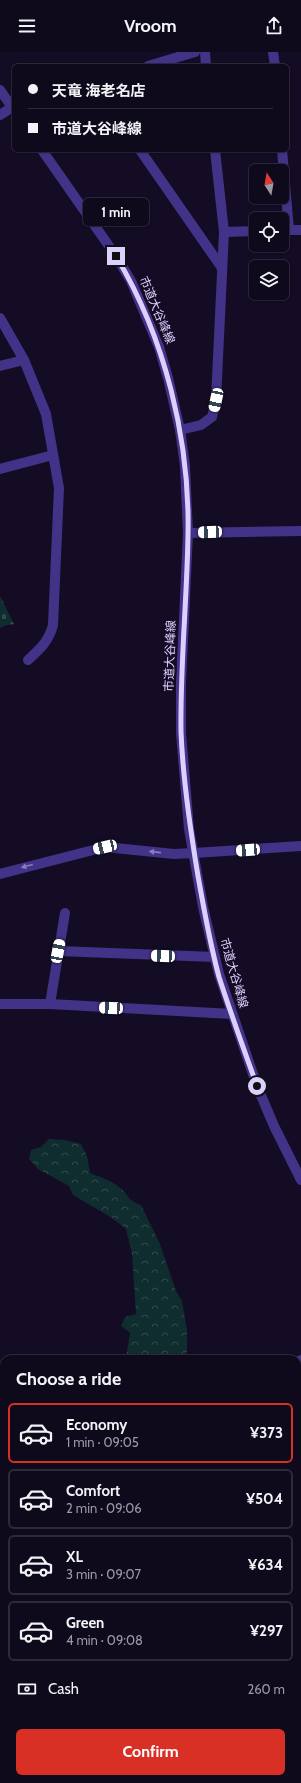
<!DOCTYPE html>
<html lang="en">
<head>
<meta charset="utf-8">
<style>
  body { margin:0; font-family:Cabin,"Noto Sans JP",sans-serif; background:#1d1729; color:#f1f3f6; height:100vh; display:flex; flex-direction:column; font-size:15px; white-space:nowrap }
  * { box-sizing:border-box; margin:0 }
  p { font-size:13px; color:#9b9aa3 }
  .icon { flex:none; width:22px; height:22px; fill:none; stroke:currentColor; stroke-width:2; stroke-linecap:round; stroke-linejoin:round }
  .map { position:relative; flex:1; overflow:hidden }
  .panel { position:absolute; left:0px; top:1303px; width:301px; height:428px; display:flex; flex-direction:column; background:#0f091c; border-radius:12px 12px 0 0; box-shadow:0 1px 3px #0004,0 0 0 1px #2f2a3b }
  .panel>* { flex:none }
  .guide { position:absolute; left:12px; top:12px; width:277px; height:88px; border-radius:6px; box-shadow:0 1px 3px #0004,0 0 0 1px #2f2a3b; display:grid; align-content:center; height:88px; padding:0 16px; background:#0f091c }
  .needle { width:26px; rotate:349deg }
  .tools { position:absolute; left:249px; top:112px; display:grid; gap:8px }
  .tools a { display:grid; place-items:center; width:40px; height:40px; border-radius:6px; background:#0f091c; box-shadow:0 1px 3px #0004,0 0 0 1px #2f2a3b; font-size:20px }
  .end { position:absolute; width:18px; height:18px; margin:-9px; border:5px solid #ddd0ff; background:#111; box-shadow:0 0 0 2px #111 }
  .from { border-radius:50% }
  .bubble { position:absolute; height:28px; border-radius:6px; background:#0f091c; box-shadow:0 1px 3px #0004,0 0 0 1px #2f2a3b; font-size:13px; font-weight:800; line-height:28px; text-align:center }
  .car { position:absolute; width:12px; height:24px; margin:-12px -6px; border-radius:5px; box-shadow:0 0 3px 1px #0007; background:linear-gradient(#fff 24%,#345 0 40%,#fff 0 76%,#345 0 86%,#fff 0) }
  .guide b { display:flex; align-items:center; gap:14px; height:38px; font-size:15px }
  .guide b+b { border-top:1px solid #2f2a3b }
  .guide i { width:10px; height:10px; background:#f1f3f6 }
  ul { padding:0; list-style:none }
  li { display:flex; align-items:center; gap:12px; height:60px; margin:0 8px 6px; padding:0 8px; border:2px solid #2f2a3b; border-radius:6px }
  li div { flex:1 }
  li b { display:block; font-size:15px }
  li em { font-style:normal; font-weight:800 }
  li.on { border-color:#d93025 }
  li>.icon { width:36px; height:36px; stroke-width:1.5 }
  h2 { padding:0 16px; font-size:18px; line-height:48px }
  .pay { display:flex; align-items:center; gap:10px; height:44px; padding:0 16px; font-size:15px }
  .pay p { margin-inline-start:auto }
  .cta { display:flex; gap:8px; margin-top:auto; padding:8px 16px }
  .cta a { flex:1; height:46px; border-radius:6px; background:#d93025; color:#fff; font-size:16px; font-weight:800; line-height:46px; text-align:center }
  header { display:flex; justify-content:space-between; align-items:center; height:52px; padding:0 16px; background:#0f091c; font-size:18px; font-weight:800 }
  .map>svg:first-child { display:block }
  .forest { fill:url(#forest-crowns) }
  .cemetery { fill:url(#cemetery-stones) }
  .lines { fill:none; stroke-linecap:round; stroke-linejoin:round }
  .minor { stroke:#433388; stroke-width:10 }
  .tertiary { stroke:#433388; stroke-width:10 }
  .oneway { fill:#887abe }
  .route { stroke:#ddd0ff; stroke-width:5 }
  .labels { text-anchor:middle; stroke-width:4; stroke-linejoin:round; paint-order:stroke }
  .street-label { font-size:12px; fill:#ddd0ff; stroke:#140c25 }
</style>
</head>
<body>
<header><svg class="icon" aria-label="menu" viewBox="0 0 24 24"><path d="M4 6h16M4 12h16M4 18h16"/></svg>Vroom<svg class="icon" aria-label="share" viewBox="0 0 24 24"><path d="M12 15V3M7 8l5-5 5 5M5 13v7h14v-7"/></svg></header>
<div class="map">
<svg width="301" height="1731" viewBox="0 0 301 1731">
  <defs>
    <pattern id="forest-crowns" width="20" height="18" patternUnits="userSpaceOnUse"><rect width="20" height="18" fill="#0f2c2f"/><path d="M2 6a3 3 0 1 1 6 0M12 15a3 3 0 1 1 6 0" fill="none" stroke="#324a4e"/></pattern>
    <pattern id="cemetery-stones" width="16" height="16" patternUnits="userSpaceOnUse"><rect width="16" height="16" fill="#0f2c2f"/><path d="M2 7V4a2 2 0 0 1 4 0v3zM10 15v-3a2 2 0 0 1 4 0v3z" fill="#324a4e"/></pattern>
  </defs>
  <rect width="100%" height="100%" fill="#140c25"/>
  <path class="forest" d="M49 1087 65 1088 81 1092 87 1104 90 1121C100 1125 110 1128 119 1135 130 1143 126 1148 141 1153L160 1192 176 1239 182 1249 187 1278V1307H126L130 1281 121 1274 125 1265 136 1262 132 1202 126 1177 112 1166 73 1143 69 1134 38 1117 29 1107 31 1098 41 1095Z"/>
  <polygon class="cemetery" points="0,544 14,572 7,573 0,576"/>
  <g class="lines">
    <g class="minor">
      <polyline points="205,0 206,14"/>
      <polyline points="273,0 275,14"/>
      <polyline points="148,14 195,0"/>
      <polyline points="0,63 14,54"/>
      <polyline points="140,98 222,216"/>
      <polyline points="282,98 289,178"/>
      <polyline points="282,178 301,178"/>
      <polyline points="224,180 256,179"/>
      <path d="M0 266 24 308 46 362 59 436 53 573C49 589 40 597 28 608"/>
      <polyline points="0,314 24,308"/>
      <polyline points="180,378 201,373 212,365 216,348 224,180 215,98"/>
      <polyline points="0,417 53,403"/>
      <polyline points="188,481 301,479"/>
      <polyline points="0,822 105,795 174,802 194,801"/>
      <polyline points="58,899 215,905"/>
      <polyline points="0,952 50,952 232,962"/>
      <polyline points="50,952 65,861"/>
      <polyline points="297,1310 301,1308"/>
      <polyline points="0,1466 4,1463"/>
      <polyline points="0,1517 4,1521"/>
      <polyline points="210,1727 214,1731"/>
    </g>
    <g class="tertiary">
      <polyline points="0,38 14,58"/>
      <polyline points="42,98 116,204 131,229 159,295 168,326 180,378 185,414 188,481 181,631 181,681 189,777 203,855 219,922 257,1034 274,1074 301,1128"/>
      <polyline points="194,801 301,794"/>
    </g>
  </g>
  <defs><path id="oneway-solid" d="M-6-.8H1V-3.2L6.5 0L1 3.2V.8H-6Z"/></defs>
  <g class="oneway">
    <use href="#oneway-solid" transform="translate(155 800) rotate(-174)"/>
    <use href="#oneway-solid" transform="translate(27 814) rotate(165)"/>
  </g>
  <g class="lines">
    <path class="route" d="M116 204C165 286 190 387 188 483 187 548 180 614 181 680 183 729 190 776 198 824 204 858 210 892 219 925 231 962 244 998 257 1034"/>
  </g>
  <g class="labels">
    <g class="street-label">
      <text transform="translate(157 258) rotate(67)" y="4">市道大谷峰線</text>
      <text transform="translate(170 604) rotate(-88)" y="4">市道大谷峰線</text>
      <text transform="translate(234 921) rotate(74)" y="4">市道大谷峰線</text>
    </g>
  </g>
</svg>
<div class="tools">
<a><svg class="needle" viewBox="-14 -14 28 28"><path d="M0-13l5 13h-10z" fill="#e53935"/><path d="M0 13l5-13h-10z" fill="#9b9aa3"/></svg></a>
<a><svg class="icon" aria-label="locate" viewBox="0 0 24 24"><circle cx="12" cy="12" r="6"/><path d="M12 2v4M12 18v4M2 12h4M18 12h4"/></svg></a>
<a><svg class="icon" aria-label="layers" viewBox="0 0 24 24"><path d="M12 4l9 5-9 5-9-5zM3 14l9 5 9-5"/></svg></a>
</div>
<i class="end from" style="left:257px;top:1034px"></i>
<i class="end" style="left:116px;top:204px"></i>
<div class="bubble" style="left:83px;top:146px;width:66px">1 min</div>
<i class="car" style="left:216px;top:348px;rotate:192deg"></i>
<i class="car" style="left:210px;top:480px;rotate:268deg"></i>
<i class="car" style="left:105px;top:795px;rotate:257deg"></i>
<i class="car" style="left:248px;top:798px;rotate:266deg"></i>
<i class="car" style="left:58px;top:899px;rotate:11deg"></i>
<i class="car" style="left:163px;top:904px;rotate:272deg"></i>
<i class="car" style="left:111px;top:956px;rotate:273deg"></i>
<div class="guide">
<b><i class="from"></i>天竜 海老名店</b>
<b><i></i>市道大谷峰線</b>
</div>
<section class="panel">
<h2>Choose a ride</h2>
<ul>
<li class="on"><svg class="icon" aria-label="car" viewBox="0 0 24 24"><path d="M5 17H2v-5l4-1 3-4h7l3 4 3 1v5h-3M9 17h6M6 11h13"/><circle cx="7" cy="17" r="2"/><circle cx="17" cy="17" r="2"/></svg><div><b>Economy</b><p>1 min · 09:05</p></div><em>¥373</em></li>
<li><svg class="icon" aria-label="car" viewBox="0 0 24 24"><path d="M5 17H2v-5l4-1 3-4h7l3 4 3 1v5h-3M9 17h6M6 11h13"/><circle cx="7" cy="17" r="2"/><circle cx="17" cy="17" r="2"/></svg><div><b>Comfort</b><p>2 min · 09:06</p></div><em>¥504</em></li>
<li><svg class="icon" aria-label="car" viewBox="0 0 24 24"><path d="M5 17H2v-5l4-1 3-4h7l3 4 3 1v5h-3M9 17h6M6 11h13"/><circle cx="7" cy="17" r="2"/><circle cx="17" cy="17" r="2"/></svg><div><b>XL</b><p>3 min · 09:07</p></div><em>¥634</em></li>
<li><svg class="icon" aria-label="car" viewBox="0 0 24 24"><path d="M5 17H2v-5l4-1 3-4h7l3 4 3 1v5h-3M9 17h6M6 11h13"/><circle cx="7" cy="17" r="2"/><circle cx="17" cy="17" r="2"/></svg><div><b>Green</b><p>4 min · 09:08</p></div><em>¥297</em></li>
</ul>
<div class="pay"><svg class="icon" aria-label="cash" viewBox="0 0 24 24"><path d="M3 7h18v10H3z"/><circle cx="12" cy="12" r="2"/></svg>Cash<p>260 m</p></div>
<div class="cta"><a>Confirm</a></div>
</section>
</div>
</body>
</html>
